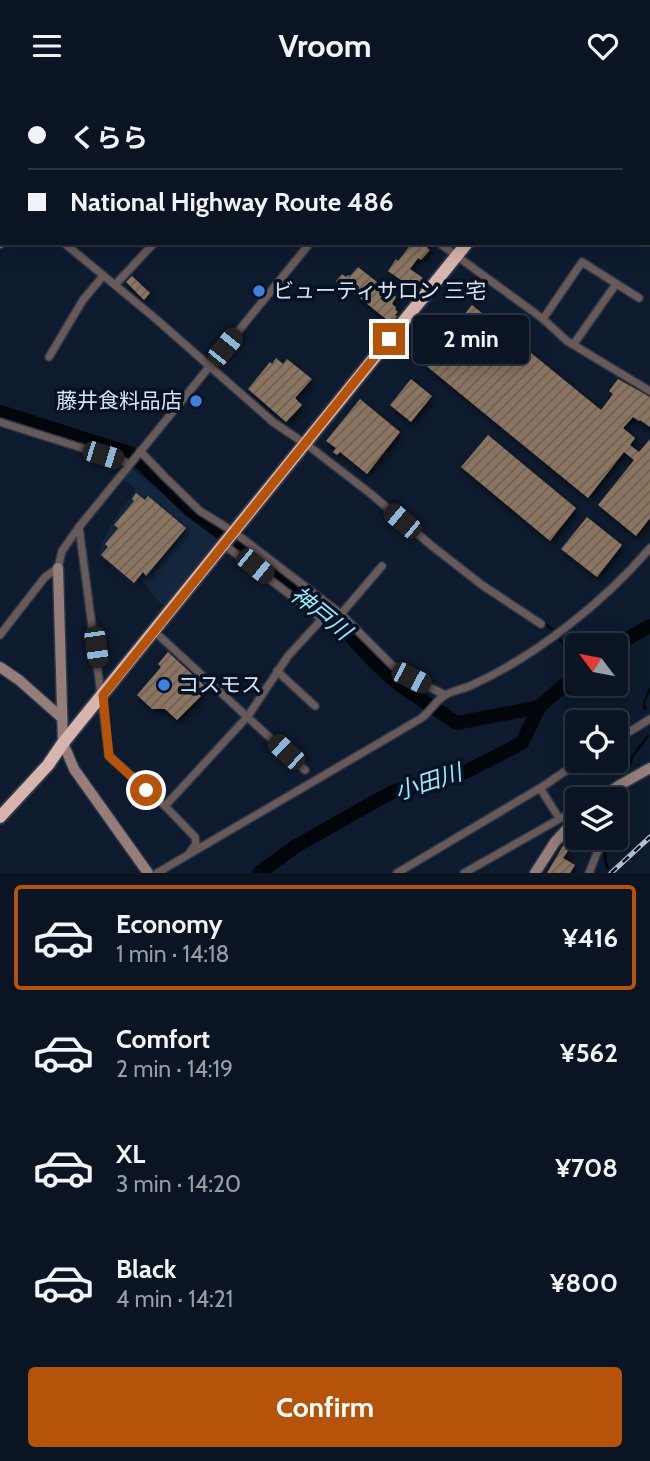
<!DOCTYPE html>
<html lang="en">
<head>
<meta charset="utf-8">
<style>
  body { margin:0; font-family:Cabin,"Noto Sans JP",sans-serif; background:#18212f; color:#f1f3f6; height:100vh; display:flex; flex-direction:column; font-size:26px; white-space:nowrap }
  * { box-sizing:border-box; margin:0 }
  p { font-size:23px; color:#999ea5 }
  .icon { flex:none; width:38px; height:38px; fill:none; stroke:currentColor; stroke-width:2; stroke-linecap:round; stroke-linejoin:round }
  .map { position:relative; height:782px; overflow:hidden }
  .panel { display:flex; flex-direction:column; background:#0a1422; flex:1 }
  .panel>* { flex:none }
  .guide { position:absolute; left:0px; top:0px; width:651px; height:154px; box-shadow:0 4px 18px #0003,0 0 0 2px #2a3340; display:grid; align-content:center; height:154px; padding:0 28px; background:#0a1422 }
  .needle { width:46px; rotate:302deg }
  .controls { position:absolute; left:565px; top:542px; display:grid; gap:14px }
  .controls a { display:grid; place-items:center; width:63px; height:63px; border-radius:7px; background:#0a1422; box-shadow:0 4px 18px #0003,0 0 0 2px #2a3340; font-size:35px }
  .end { position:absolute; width:32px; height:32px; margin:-16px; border:9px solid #b45309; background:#fff; box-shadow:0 0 0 4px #fff }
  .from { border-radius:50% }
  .bubble { position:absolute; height:49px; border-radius:7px; background:#0a1422; box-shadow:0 4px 18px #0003,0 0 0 2px #2a3340; font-size:23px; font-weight:800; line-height:49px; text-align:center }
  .car { position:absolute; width:21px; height:42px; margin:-21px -10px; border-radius:9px; box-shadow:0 0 5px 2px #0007; background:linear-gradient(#222 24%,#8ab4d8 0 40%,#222 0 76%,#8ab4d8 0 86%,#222 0) }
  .guide b { display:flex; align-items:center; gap:24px; height:66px; font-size:26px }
  .guide b+b { border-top:2px solid #2a3340 }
  .guide i { width:18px; height:18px; background:#f1f3f6 }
  ul { padding:12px 0 0; list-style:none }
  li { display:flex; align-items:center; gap:21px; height:105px; margin:0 14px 10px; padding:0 14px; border:4px solid transparent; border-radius:7px }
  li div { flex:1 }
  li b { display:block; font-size:26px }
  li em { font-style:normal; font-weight:800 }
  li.active { border-color:#b45309 }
  li>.icon { width:63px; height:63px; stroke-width:1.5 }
  .cta { display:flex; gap:14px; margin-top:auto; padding:14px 28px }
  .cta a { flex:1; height:80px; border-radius:7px; background:#b45309; color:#fff; font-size:28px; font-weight:800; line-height:80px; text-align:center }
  header { display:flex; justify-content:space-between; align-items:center; height:91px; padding:0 28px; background:#0a1422; font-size:32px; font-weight:800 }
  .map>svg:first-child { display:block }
  .built { fill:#14263e }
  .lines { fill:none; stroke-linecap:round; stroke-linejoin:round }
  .stream { stroke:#000609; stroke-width:2.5 }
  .river { stroke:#000609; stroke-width:14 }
  .building { fill:url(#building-hatch); filter:url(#shadow) }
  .street-casing { stroke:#2b3749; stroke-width:10 }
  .secondary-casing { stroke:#2b3749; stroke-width:13 }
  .highway-casing { stroke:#2b3749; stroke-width:16 }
  .street { stroke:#685a58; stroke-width:7 }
  .secondary { stroke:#957e7a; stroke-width:10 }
  .highway { stroke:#d7b4ad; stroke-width:12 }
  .rail-casing { stroke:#b7c0cf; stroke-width:5 }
  .rail { stroke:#051224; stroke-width:2.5; stroke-dasharray:8; stroke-linecap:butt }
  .route { stroke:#b45309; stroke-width:9 }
  .shop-dot { fill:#3f7fe0; stroke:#051224; stroke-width:2.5 }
  .labels { text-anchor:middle; stroke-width:7; stroke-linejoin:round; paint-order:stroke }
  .poi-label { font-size:21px; fill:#dae3f1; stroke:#051224; text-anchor:start }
  .water-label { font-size:23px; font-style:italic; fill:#97eaf9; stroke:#051224 }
</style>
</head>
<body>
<header><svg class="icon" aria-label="menu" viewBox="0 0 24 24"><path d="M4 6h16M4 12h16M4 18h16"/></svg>Vroom<svg class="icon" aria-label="heart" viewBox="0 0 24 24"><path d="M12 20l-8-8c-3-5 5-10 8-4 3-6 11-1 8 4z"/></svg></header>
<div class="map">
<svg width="650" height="782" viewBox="0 0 650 782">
  <defs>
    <pattern id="building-hatch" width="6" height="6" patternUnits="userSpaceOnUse" patternTransform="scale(1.75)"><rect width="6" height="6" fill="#8b7560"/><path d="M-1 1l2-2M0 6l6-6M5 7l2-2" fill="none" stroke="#6d6156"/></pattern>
    <filter id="shadow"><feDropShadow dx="2.5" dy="4" stdDeviation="3.5" flood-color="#0009"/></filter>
  </defs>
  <rect width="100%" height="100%" fill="#0e1b2e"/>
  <polygon class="built" points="130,376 221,450 166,517 157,509 142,488 134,497 99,464 103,450 114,429 136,399 122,386"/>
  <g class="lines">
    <g class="stream">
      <polyline points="543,531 552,538"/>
      <polyline points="560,549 567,555 578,561"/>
      <polyline points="645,618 644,611 650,598"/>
      <polyline points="630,673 632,666 648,645"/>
      <polyline points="616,727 626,700"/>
      <path d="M608 778C603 767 605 758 609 747"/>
    </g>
    <g class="river">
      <polyline points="0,321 132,363 190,419 300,501 345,539 376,573 402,596 457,632 539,616"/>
      <polyline points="614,555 650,535"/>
      <polyline points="259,782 296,755 392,701 465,681 522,652 539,616 578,582"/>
    </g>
  </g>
  <g class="building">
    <polygon points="412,152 429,152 427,157 430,159 421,169 418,167 410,178 423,187 414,198 388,180 396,168 398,170"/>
    <polygon points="358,176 396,206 392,213 396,216 395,218 398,221 395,224 397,225 391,232 346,196 344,197 336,190 342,183 346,186 348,184 350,185"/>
    <polygon points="132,185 150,202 144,209 126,191"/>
    <polygon points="472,214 601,319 613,303 609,300 618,288 650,306 650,336 640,329 639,330 633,326 623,337 635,347 630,354 639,361 650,348 650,427 636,445 598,414 634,369 624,361 588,407 424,273"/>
    <polygon points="276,267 283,273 287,268 312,288 295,307 302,314 286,331 248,298 270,271 272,273"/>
    <polygon points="411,288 432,305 411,331 390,314"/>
    <polygon points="360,308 400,341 367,383 340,361 337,364 333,361 336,357 326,350"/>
    <polygon points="488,344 576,417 550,450 461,376"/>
    <polygon points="136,402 145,409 148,405 186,437 146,485 143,481 134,492 101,464 108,456 105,453 118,437 114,434 134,410 132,408"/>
    <polygon points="587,426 622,454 597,486 561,458"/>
    <polygon points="168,561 206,596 199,603 201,605 177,629 165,618 152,618 137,604 161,576 158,573"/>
    <polygon points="564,753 570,757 563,767 575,774 570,782 547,782"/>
  </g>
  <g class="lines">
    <g class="street-casing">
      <g id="street">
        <polyline points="134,0 136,2"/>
        <polyline points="247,0 250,2"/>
        <polyline points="634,0 636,2"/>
        <polyline points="417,2 418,0"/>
        <polyline points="649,13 650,13"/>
        <polyline points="0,102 2,103"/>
        <polyline points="649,138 650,138"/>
        <polyline points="64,152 156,228 273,331 310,356 371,403 432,455 482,494 541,533"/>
        <polyline points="439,152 543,228 567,250 650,300"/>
        <polyline points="115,194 154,152"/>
        <polyline points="543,228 582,171 639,207"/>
        <polyline points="573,254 616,193"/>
        <polyline points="49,266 83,209 103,185"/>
        <polyline points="0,331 123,370 129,374"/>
        <polyline points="140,360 165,386 200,420 234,441 341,523 392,574 411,587 445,604"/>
        <polyline points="79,436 109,665 165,715 195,746 196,753 190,761"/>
        <polyline points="341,523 382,475"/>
        <polyline points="154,540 305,679"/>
        <polyline points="0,544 45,486 58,477 62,460 79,436 310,152"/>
        <polyline points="277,580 315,615"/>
        <polyline points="616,649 650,628"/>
        <polyline points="539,698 580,670"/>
        <polyline points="616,711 620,700 618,695"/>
        <polyline points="165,715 248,625 288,565 322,528 223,453"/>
        <path d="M157 782 420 628C430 622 436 608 447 603 455 599 464 598 472 594 536 565 605 510 650 457"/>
        <polyline points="397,782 540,697 559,727"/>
        <polyline points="464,782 570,722 578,724"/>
        <polyline points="589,782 603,747"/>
      </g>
    </g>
    <g class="secondary-casing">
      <g id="secondary">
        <polyline points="122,2 123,0"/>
        <polyline points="0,152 2,150"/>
        <polyline points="58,477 63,652 74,678 148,782"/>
        <polyline points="0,576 19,589 62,627"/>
        <polyline points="599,709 618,695 650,677"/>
        <polyline points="535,782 555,751 578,726"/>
      </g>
    </g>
    <g class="highway-casing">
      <g id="highway">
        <polyline points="587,2 588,0"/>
        <polyline points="0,726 48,674 63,652 467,152"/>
      </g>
    </g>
    <use href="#street" class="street"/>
    <use href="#secondary" class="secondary"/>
    <use href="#highway" class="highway"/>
    <g class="rail-casing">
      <polyline id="rail" points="611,782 650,746"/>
    </g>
    <use href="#rail" class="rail"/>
  </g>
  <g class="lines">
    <polyline class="route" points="146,699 109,665 103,604 389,248"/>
  </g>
  <g class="shop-dot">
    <circle cx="259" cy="200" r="7"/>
    <circle cx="196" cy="310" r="7"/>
    <circle cx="164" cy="594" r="7"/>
  </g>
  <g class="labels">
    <g class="poi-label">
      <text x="273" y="207">ビューティサロン 三宅</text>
      <text x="182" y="317" text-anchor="end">藤井食料品店</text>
      <text x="178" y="601">コスモス</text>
    </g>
    <g class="water-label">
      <text transform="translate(321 522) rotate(39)" y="8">神戸川</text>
      <text transform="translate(428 691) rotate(-18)" y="8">小田川</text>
    </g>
  </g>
</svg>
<div class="controls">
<a><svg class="needle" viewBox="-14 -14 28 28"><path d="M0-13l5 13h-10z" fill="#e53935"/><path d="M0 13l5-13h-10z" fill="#999ea5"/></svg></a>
<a><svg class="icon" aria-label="locate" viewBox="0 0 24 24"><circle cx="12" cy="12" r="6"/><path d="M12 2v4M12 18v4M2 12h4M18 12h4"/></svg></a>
<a><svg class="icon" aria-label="layers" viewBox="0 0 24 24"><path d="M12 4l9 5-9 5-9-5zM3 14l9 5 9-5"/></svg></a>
</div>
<i class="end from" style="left:146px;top:699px"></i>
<i class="end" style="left:389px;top:248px"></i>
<div class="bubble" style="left:413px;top:224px;width:116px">2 min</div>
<i class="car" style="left:225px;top:256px;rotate:39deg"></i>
<i class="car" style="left:103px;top:364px;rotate:107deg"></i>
<i class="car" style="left:402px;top:430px;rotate:310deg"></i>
<i class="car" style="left:255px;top:475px;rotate:129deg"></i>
<i class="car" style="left:96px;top:556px;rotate:172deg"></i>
<i class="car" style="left:411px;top:587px;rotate:117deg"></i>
<i class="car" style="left:286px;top:661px;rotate:313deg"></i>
<div class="guide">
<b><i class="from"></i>くらら</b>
<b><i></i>National Highway Route 486</b>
</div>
</div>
<section class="panel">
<ul>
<li class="active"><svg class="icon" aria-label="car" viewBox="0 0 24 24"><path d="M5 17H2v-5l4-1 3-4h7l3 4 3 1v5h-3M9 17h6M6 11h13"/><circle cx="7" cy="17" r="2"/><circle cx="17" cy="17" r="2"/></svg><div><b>Economy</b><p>1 min · 14:18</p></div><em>¥416</em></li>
<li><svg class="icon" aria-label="car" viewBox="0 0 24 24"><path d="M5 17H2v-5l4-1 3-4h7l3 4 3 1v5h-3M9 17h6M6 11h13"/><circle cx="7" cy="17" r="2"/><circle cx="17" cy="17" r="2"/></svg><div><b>Comfort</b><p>2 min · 14:19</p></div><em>¥562</em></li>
<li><svg class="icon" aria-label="car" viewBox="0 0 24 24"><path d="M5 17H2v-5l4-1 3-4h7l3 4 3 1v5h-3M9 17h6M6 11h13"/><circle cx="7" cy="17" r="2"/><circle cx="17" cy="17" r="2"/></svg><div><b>XL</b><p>3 min · 14:20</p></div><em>¥708</em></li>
<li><svg class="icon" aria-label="car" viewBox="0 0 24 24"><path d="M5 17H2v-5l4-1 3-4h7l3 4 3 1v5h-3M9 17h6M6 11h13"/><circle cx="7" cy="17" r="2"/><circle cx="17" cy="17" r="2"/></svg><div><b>Black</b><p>4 min · 14:21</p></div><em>¥800</em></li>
</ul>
<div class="cta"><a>Confirm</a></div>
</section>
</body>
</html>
